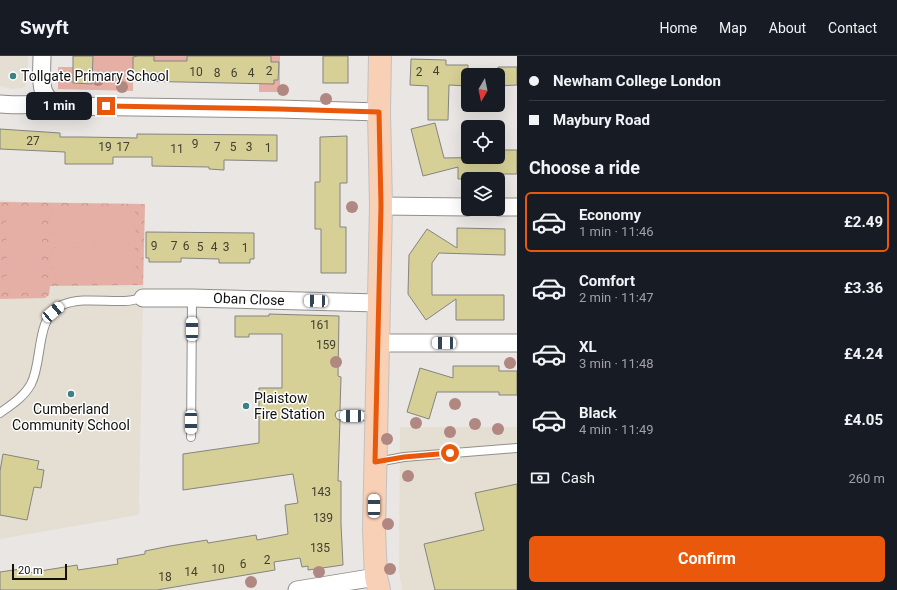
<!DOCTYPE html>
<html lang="en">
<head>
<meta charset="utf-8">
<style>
  body { margin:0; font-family:Roboto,sans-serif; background:#242831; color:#f1f3f6; height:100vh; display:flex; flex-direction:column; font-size:15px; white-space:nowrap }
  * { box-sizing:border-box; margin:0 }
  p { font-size:13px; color:#9ea1a6 }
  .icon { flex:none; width:22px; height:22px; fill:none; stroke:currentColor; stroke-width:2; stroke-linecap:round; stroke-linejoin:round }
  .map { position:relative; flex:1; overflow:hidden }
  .panel { display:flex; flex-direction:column; background:#171b24; width:380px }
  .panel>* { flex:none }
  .banner { display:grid; align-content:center; height:88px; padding:0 12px; background:#171b24 }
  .needle { width:26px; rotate:189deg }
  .tools { position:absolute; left:461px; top:12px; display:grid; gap:8px }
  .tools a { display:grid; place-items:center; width:44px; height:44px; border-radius:6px; background:#171b24; box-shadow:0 4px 16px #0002; font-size:20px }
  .scale { position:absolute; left:12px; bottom:10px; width:55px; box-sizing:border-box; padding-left:4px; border:2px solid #121110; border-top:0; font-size:11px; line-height:14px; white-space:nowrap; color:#121110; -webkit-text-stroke:3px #fff; paint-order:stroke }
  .end { position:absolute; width:18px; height:18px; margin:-9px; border:5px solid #ea580c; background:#fff; box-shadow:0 0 0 2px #fff }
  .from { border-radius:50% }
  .bubble { position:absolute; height:28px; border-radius:6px; background:#171b24; box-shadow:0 4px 16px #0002; font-size:13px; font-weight:700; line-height:28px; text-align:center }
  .car { position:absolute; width:12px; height:24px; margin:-12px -6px; border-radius:5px; box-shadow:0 0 3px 1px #0007; background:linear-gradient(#fff 24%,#345 0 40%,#fff 0 76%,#345 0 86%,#fff 0) }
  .banner b { display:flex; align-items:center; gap:14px; height:38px; font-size:15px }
  .banner b+b { border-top:1px solid #363941 }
  .banner i { width:10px; height:10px; background:#f1f3f6 }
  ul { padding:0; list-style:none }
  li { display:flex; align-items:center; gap:12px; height:60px; margin:0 8px 6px; padding:0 4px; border:2px solid transparent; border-radius:6px }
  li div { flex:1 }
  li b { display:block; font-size:15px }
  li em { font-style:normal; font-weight:700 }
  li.current { border-color:#ea580c }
  li>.icon { width:36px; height:36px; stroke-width:1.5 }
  h2 { padding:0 12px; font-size:18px; line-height:48px }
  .pay { display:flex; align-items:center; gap:10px; height:44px; padding:0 12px; font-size:15px }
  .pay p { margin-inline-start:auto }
  .button { display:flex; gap:8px; margin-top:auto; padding:8px 12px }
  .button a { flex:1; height:46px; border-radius:6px; background:#ea580c; color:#fff; font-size:16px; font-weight:700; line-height:46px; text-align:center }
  header { display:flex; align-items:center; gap:24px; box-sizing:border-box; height:56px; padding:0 20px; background:#171b24; border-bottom:1px solid #363941 }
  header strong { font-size:19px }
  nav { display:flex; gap:22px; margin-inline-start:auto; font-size:14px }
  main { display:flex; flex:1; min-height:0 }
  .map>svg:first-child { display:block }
  .built { fill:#e5ded3 }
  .park { fill:url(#park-crowns) }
  .garden { fill:#e5afa6 }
  .building { fill:#d6cf96; stroke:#848480 }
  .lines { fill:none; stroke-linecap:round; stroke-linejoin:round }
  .service-casing { stroke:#918f8c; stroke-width:10 }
  .minor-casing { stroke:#918f8c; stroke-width:19 }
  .primary-casing { stroke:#c1c1c1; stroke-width:24 }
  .service { stroke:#fff; stroke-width:8 }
  .minor { stroke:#fff; stroke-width:17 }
  .primary { stroke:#f8d0b6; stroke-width:22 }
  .tree { fill:#b18781 }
  .route { stroke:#ea580c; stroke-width:5 }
  .poi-dot { fill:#3a8286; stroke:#fff; stroke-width:1.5 }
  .labels { text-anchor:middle; stroke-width:3; stroke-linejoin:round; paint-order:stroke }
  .number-label { font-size:12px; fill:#434032 }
  .poi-label { font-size:14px; fill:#121110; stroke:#fff; text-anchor:start }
  .street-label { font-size:14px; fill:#121110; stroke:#fff }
</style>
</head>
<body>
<header>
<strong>Swyft</strong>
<nav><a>Home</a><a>Map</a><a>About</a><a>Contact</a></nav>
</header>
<main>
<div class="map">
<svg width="517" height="534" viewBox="0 0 517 534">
  <defs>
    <pattern id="park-crowns" width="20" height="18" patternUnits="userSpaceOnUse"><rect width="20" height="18" fill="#e5afa6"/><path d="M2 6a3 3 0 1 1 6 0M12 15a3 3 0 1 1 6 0" fill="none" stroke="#c3968e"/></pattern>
  </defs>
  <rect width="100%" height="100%" fill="#e9e6e3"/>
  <g class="built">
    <polygon points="0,0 28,0 28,11 26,29 22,32 11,33 0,30"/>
    <polygon points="0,144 22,146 145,148 139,446 140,457 138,459 0,483"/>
    <polygon points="400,371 517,371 517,534 402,534 399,515"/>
  </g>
  <polygon class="park" points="0,146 145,148 143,229 50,230 49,239 45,242 0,243"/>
  <g class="garden">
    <polygon points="93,0 138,0 133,1 133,35 58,33 58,11 73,11 73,27 92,28"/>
    <rect x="154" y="0" width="33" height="5"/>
    <polygon points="271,0 280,0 280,36 259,36 259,28 274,28 274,24 278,24 279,7 271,6"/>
    <polygon points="41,153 42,237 7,237 6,154"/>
    <polygon points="0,154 1,154 2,237 0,237"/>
    <polygon points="135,154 136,188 52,189 52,155"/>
    <polygon points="135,191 136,225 52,226 52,192"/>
  </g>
  <g class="building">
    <polygon points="73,0 93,0 92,28 73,27"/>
    <polygon points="138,0 154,0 154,5 187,5 187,0 271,0 271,6 279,6 278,24 274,24 274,28 135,25 135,24 133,24 133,1"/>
    <rect x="323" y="0" width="25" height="27"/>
    <polygon points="411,3 446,4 446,9 468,9 468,30 449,29 448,64 428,64 428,30 410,29"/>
    <polygon points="498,11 517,11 517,29 498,30"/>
    <polygon points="435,67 444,102 498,101 500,100 500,94 517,94 517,118 501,118 501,123 458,123 458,111 423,120 411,73"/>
    <polygon points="0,73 60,77 60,81 82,81 137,82 137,78 277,79 277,105 224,104 224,114 209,113 209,111 152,110 152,101 113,101 113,108 65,108 65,96 0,93"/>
    <polygon points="347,80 347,127 340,127 340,171 346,171 346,217 321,217 321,173 315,173 315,126 320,126 320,81"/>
    <polygon points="457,172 505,173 505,199 439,197 432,207 432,239 504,239 504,264 456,264 456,243 426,264 408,238 409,199 427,173 457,192"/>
    <polygon points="146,176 254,177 254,203 250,203 250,207 219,207 219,203 181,202 181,206 149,206 149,202 146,202"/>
    <polygon points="269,258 339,260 338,320 341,321 340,354 336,356 335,359 337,363 340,364 338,425 341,425 341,468 343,509 308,514 308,510 302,511 300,502 274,506 275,514 157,534 0,534 0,516 27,512 28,517 77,509 78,514 118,508 117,503 145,498 145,495 170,490 207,484 208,487 256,479 257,484 288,478 285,449 298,447 293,418 183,434 183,398 259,387 259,332 282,332 282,278 249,278 249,281 235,281 235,260 269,260"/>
    <polygon points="453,310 499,310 499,315 517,315 517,339 499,339 499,336 437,336 429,363 407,356 420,312 453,322"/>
    <polygon points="3,398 39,405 37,413 44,414 41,432 34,431 27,464 0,459 0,415"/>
    <polygon points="517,428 517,534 435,534 424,488 484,474 475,437"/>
  </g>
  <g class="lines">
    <g class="service-casing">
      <g id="service">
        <path d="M0 357C11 349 24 341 31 328 43 306 35 260 62 249 82 241 104 246 125 245 131 245 137 243 143 242"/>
        <polyline points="340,359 375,360"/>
        <polyline points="191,381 192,242"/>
        <polyline points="377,406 404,401 517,392"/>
      </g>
    </g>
    <g class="minor-casing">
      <g id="minor">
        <path d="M42 0C42 22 36 45 64 50L279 53 379 56"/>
        <path d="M0 48C16 49 33 51 47 42"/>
        <polyline points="381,150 468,151"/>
        <polyline points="498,151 517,151"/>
        <polyline points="143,242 192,242 378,247"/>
        <polyline points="377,287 517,287"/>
        <polyline points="297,534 376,521"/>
      </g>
    </g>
    <g class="primary-casing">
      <polyline id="primary" points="379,534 376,521 374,474 381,150 379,56 380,0"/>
    </g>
    <use href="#service" class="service"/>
    <use href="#minor" class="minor"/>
    <use href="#primary" class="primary"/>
  </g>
  <g class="tree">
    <circle cx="98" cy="24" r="6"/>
    <circle cx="122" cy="31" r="6"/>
    <circle cx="283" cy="34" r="6"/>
    <circle cx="326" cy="43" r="6"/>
    <circle cx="352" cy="151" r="6"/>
    <circle cx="336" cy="306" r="6"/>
    <circle cx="510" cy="307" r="6"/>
    <circle cx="455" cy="348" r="6"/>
    <circle cx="416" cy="367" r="6"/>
    <circle cx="475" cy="368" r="6"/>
    <circle cx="498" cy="373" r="6"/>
    <circle cx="450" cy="376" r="6"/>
    <circle cx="387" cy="383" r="6"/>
    <circle cx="408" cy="420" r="6"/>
    <circle cx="388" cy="468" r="6"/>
    <circle cx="390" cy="513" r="6"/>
    <circle cx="319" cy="516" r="6"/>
    <circle cx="251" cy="526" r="6"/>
  </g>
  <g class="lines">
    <polyline class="route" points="106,50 279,53 379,56 381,150 375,406 404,401 450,397"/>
  </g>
  <g class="poi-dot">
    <circle cx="13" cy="20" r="4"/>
    <circle cx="71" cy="338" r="4"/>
    <circle cx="246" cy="350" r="4"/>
  </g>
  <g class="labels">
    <g class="number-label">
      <text x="269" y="19">2</text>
      <text x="436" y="19">4</text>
      <text x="196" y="20">10</text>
      <text x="419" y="20">2</text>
      <text x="217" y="21">8</text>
      <text x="234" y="21">6</text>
      <text x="251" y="21">4</text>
      <text x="33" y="89">27</text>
      <text x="195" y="92">9</text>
      <text x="105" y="95">19</text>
      <text x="123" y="95">17</text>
      <text x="217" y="95">7</text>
      <text x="233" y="95">5</text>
      <text x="249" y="95">3</text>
      <text x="268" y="96">1</text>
      <text x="177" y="97">11</text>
      <text x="154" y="194">9</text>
      <text x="174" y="194">7</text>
      <text x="186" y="194">6</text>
      <text x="200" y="195">5</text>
      <text x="214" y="195">4</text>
      <text x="226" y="195">3</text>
      <text x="245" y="196">1</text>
      <text x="320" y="273">161</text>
      <text x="326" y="293">159</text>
      <text x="321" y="440">143</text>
      <text x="323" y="466">139</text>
      <text x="320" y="496">135</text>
      <text x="267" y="508">2</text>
      <text x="243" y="512">6</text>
      <text x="218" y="517">10</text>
      <text x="191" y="520">14</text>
      <text x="165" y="525">18</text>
    </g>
    <g class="poi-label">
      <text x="21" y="25">Tollgate Primary School</text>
      <text x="254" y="347">Plaistow<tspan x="254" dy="16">Fire Station</tspan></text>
      <text x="71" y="358" text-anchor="middle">Cumberland<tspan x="71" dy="16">Community School</tspan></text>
    </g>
    <g class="street-label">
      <text transform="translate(249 243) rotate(2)" y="5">Oban Close</text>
    </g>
  </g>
</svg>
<div class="tools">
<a><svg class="needle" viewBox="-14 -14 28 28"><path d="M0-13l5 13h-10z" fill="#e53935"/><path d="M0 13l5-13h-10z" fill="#9ea1a6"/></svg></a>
<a><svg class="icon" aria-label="locate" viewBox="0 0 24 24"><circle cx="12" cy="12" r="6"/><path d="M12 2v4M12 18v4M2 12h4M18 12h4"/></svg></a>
<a><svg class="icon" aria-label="layers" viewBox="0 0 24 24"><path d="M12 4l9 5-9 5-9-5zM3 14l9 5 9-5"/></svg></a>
</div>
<div class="scale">20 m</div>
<i class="end from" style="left:450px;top:397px"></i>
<i class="end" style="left:106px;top:50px"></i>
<div class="bubble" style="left:26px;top:36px;width:66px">1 min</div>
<i class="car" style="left:316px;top:245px;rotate:272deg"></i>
<i class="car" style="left:53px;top:256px;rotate:50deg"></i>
<i class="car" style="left:192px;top:273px;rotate:0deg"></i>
<i class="car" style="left:444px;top:287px;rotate:271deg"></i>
<i class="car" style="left:352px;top:360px;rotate:270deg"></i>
<i class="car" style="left:191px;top:366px;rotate:180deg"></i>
<i class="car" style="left:374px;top:450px;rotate:0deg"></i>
</div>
<section class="panel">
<div class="banner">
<b><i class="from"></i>Newham College London</b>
<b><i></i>Maybury Road</b>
</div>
<h2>Choose a ride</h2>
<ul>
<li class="current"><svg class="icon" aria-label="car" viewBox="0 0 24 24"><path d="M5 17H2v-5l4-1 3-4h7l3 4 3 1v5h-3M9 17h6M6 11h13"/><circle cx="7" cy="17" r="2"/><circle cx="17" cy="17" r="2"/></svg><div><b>Economy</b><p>1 min · 11:46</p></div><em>£2.49</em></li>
<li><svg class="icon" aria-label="car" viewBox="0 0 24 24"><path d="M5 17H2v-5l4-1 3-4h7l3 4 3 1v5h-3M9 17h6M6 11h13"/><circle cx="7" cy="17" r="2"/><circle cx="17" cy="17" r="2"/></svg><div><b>Comfort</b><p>2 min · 11:47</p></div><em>£3.36</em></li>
<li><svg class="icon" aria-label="car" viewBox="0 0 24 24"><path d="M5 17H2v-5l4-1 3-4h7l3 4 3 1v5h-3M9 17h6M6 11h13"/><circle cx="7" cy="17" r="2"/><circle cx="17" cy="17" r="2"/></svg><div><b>XL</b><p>3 min · 11:48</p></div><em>£4.24</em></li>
<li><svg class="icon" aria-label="car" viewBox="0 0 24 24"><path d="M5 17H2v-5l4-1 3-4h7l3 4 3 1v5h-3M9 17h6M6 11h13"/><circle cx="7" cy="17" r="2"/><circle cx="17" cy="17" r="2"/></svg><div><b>Black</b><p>4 min · 11:49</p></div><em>£4.05</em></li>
</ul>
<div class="pay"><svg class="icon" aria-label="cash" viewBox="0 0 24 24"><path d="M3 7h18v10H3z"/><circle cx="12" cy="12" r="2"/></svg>Cash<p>260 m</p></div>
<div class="button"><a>Confirm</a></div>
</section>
</main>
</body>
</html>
